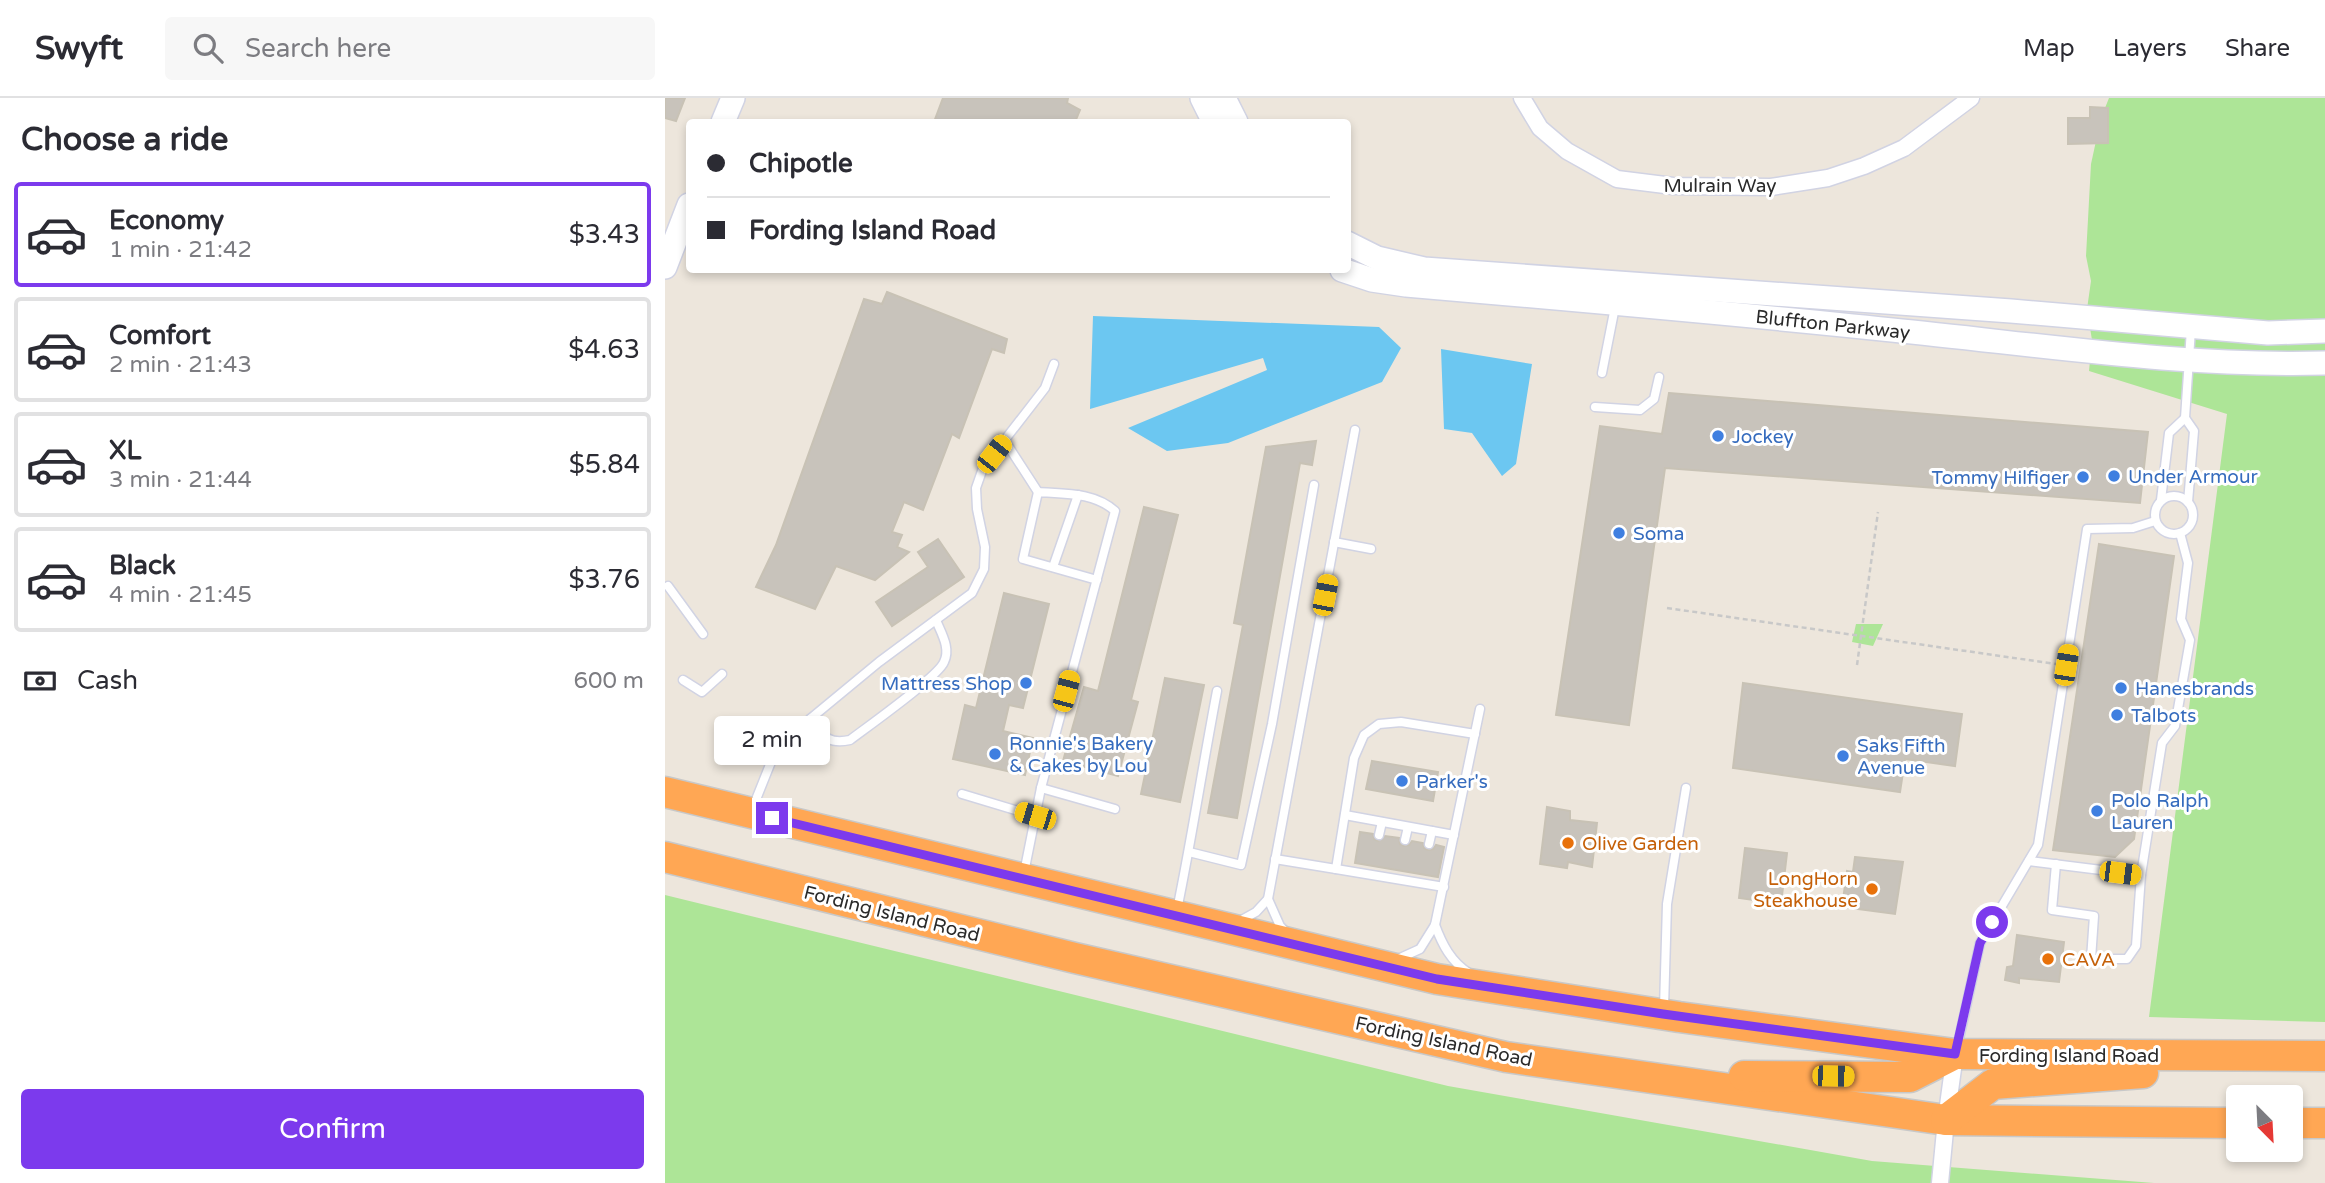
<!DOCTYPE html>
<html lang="en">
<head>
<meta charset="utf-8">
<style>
  body { margin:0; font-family:"Varela Round",sans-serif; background:#f7f7f7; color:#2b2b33; height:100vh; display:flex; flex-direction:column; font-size:26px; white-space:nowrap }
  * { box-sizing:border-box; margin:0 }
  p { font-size:23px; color:#7c7c81 }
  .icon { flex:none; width:38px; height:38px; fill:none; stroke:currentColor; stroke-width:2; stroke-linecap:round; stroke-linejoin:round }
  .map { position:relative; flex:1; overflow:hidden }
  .sheet { display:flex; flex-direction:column; background:#fff; width:665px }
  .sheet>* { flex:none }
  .top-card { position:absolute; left:21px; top:21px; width:665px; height:154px; border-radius:7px; box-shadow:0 4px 10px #0003; display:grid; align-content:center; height:154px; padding:0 21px; background:#fff }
  .needle { width:46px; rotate:156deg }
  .controls { position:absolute; left:1561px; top:987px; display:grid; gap:14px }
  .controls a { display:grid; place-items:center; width:77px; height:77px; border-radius:7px; background:#fff; box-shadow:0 4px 10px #0003; font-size:35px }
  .end { position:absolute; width:32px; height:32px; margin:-16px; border:9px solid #7c3aed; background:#fff; box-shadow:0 0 0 4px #fff }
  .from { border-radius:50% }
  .bubble { position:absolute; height:49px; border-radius:7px; background:#fff; box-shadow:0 4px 10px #0003; font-size:23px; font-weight:600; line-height:49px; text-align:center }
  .car { position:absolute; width:21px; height:42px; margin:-21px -10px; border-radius:9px; box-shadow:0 0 5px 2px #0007; background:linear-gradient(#f5c518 24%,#345 0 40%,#f5c518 0 76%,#345 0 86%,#f5c518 0) }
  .top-card b { display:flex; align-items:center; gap:24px; height:66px; font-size:26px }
  .top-card b+b { border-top:2px solid #e1e1e2 }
  .top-card i { width:18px; height:18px; background:#2b2b33 }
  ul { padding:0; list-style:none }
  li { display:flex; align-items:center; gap:21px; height:105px; margin:0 14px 10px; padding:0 7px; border:4px solid #e1e1e2; border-radius:7px }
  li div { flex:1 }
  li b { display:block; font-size:26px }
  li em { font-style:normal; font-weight:600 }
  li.on { border-color:#7c3aed }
  li>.icon { width:63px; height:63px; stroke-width:1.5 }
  h2 { padding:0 21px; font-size:32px; line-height:84px }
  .pay { display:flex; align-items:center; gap:18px; height:77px; padding:0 21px; font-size:26px }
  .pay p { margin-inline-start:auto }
  .button { display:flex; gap:14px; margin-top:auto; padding:14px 21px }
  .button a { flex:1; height:80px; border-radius:7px; background:#7c3aed; color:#fff; font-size:28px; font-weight:600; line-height:80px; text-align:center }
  header { display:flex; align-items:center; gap:42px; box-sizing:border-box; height:98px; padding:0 35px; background:#fff; border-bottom:2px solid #e1e1e2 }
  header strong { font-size:33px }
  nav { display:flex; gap:38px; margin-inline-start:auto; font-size:24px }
  .search { width:490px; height:63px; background:#f7f7f7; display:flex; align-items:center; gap:18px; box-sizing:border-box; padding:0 24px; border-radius:7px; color:#7c7c81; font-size:26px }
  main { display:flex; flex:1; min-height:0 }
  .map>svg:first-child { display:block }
  .green { fill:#ade597 }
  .water { fill:#6cc7f1 }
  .building { fill:#c8c3bb; stroke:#c8c2b5; stroke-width:2 }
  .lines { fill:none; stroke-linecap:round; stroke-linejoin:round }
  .lane-casing { stroke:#d1d3e3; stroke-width:11 }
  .street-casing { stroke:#d1d3e3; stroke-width:19 }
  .secondary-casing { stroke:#d1d3e3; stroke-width:26 }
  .highway-casing { stroke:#c8c8c8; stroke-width:33 }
  .path { stroke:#c8c8c8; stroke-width:2.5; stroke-dasharray:5 3.5; stroke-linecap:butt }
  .lane { stroke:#fff; stroke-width:8 }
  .street { stroke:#fff; stroke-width:16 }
  .secondary { stroke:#fff; stroke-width:23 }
  .highway { stroke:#ffa754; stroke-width:30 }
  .route { stroke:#7c3aed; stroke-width:9 }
  .shop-dot { fill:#3f7fe0; stroke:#fff; stroke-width:2.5 }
  .food-dot { fill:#e8710a; stroke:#fff; stroke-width:2.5 }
  .labels { text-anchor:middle; stroke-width:6; stroke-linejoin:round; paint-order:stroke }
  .street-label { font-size:19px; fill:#2a2a2a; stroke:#fff }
  .shop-label { font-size:19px; fill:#366cbe; stroke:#fff; text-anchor:start }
  .food-label { font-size:19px; fill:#c56008; stroke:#fff; text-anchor:start }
</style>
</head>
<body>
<header>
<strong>Swyft</strong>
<div class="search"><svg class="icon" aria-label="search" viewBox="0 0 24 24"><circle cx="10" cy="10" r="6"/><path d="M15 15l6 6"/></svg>Search here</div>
<nav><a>Map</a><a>Layers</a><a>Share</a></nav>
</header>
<main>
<section class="sheet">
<h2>Choose a ride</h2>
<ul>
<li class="on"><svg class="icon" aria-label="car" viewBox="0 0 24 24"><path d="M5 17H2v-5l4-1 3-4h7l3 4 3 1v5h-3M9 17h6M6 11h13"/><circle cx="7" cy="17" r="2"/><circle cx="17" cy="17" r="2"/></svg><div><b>Economy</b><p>1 min · 21:42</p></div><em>$3.43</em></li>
<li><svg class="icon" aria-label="car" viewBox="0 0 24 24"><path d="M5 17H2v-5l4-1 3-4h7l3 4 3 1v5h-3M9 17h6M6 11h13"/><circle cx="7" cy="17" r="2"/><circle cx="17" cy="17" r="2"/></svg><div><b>Comfort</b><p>2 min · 21:43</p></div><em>$4.63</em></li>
<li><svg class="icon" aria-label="car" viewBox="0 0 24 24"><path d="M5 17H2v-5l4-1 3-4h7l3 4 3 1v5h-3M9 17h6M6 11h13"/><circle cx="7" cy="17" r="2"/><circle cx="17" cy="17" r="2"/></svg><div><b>XL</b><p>3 min · 21:44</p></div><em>$5.84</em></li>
<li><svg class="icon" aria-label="car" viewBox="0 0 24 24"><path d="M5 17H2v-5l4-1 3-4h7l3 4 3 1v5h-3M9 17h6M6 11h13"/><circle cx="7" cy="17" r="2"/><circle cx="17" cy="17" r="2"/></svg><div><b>Black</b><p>4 min · 21:45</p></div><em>$3.76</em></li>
</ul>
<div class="pay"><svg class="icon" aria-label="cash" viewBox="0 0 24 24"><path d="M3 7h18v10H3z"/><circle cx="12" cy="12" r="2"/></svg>Cash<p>600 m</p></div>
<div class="button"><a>Confirm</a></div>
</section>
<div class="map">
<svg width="1660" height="1085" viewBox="0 0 1660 1085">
  <rect width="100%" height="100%" fill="#ede6dc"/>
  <g class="green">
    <polygon points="1444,0 1660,0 1660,924 1484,919 1562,316 1424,273 1427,242 1422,211 1426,183 1421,158 1426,66 1436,20"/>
    <polygon points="1191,526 1218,526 1208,548 1187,544"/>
    <polygon points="0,797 783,988 1207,1063 1489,1085 0,1085"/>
  </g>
  <g class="water">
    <polygon points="428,218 714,229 736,250 717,284 563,345 502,353 463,330 602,272 598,260 425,311"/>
    <polygon points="776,251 867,266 851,366 837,378 807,335 779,331"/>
  </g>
  <g class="building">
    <polygon points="0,0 20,0 11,23 0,20"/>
    <polygon points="278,0 403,0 402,5 415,12 410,24 269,24"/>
    <polygon points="1425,9 1443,10 1443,45 1403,46 1403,20 1425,20"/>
    <polygon points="222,194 342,241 339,255 327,251 294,340 287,336 258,412 239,404 227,434 237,437 232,449 244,454 210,482 171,468 150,511 91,489 111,447 199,201 217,206"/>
    <polygon points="1004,295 1483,334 1475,405 1000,370 964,627 891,617 935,328 997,336"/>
    <polygon points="651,343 647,367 635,365 572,720 543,715 578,527 569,525 601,349"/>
    <polygon points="479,409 513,417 466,602 473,604 453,678 398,663 419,589 433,593"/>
    <polygon points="273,441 299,479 227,528 211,504 263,469 253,454"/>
    <polygon points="1434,446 1509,458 1469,741 1450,759 1388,752"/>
    <polygon points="339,495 384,506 358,610 344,607 338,633 368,640 360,677 288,661 300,607 311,610"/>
    <polygon points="500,580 539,587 515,704 476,696"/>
    <polygon points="1078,585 1297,616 1290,668 1240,661 1235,694 1068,670"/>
    <polygon points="707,663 773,674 768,703 701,691"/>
    <polygon points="882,709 905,713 905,722 932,725 927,769 903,764 902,770 875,766"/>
    <polygon points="695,734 708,736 709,741 713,743 720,738 734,740 735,746 739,748 744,747 747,743 758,745 759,750 763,752 768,751 771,747 779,749 773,779 690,765"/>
    <polygon points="1080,750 1122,755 1116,806 1074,800"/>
    <polygon points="1190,759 1238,764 1230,816 1177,809 1182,773 1188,774"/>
    <polygon points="1352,837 1399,844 1394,884 1354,880 1354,885 1340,882 1342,869 1348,868"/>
  </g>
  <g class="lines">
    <g class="lane-casing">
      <g id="lane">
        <polyline points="937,275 950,209"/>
        <polyline points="930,309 975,312 989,301 994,279"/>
        <polyline points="340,343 373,394"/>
        <circle cx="1509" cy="417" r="19"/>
        <polyline points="1496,402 1504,335 1520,320"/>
        <polyline points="1523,404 1529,333 1520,320 1526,231"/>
        <polyline points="669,444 706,451"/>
        <polyline points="388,469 413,397"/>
        <polyline points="3,488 38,536"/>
        <polyline points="18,582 37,594 57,576"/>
        <path d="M145 621C158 637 162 647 185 642 202 629 273 579 279 564 286 550 276 535 271 522"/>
        <polyline points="376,690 450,711"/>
        <polyline points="297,696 370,718"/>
        <polyline points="88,709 108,659 145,621 214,564 307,495 319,471 320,449 312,411 311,390 318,370 380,290 389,266"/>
        <polyline points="680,717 789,737"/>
        <polyline points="714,737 717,724"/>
        <polyline points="740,742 743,729"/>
        <polyline points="764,746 767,733"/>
        <polyline points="524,754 576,767 607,626 649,387"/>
        <polyline points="610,761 671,771"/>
        <polyline points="1364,763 1476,777 1497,645 1510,628 1525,542 1516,521 1523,465 1515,435"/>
        <polyline points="1391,766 1387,812 1429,818 1426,861 1462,861 1471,848 1476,777"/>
        <path d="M359 775 376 690 450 413C429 394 400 396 373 394L358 461 432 482"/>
        <polyline points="779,789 671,771 689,660 699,637 714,626 736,624 810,636"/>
        <polyline points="603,801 690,332"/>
        <path d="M512 812C527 739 538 666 552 593"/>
        <polyline points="573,824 591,814 603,801 615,828 622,835"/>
        <path d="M770 827C777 846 786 864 804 875"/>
        <polyline points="733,861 755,851 770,827 815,611"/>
        <polyline points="999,910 1002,806 1021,690"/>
        <polyline points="1292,950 1315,845 1373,747 1422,431 1468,430 1490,423"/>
      </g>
    </g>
    <g class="street-casing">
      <g id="street">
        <polyline points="857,0 875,30 902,53 952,81 1008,88 1106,89 1163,80 1199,68 1239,50 1306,0"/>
        <polyline points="1275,1085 1281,1022 1290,956"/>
      </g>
    </g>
    <g class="secondary-casing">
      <g id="secondary">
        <polyline points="537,0 549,24"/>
        <polyline points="559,0 571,24"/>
        <polyline points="58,24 68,0"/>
        <polyline points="682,145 712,160 759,171 1346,213 1603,235 1660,233"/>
        <polyline points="0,169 24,107"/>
        <path d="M677 172 707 182 741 187C903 201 1065 215 1227 232 1371 246 1515 269 1660 265"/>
      </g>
    </g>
    <g class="highway-casing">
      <g id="highway">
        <polyline points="0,694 772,881 1014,919 1290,956 1660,958"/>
        <polyline points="0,759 410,860 841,959 1281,1022 1573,1025"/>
        <polyline points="1079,978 1245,979 1290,956"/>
        <polyline points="1281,1022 1328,986 1478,975"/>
        <polyline points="1626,1025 1660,1025"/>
      </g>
    </g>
    <g class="path">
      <polyline points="1002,510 1391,566"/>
      <polyline points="1192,567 1213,414"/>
    </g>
    <use href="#lane" class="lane"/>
    <use href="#street" class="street"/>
    <use href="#secondary" class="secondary"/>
    <use href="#highway" class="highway"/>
  </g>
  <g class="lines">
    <polyline class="route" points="107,720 772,881 998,916 1290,956 1315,845 1327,824"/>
  </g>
  <g class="shop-dot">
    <circle cx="1053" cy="338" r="7"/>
    <circle cx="1449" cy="378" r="7"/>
    <circle cx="1418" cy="379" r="7"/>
    <circle cx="954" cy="435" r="7"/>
    <circle cx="361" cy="585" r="7"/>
    <circle cx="1456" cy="590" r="7"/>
    <circle cx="1452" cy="617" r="7"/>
    <circle cx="330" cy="656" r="7"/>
    <circle cx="1178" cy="658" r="7"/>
    <circle cx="737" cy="683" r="7"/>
    <circle cx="1432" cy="713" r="7"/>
  </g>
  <g class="food-dot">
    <circle cx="903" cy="745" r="7"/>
    <circle cx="1207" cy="791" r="7"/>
    <circle cx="1383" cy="861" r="7"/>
  </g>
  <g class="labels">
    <g class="street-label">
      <text x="1055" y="94">Mulrain Way</text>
      <text transform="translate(1168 226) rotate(6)" y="7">Bluffton Parkway</text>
      <text transform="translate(227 815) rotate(14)" y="7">Fording Island Road</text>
      <text transform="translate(779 943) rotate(12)" y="7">Fording Island Road</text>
      <text x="1404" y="964">Fording Island Road</text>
    </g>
    <g class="shop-label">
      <text x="1067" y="345">Jockey</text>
      <text x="1463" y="385">Under Armour</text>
      <text x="1404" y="386" text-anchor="end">Tommy Hilfiger</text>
      <text x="968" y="442">Soma</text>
      <text x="347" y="592" text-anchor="end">Mattress Shop</text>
      <text x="1470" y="597">Hanesbrands</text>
      <text x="1466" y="624">Talbots</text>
      <text x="344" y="652">Ronnie's Bakery<tspan x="344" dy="22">&amp; Cakes by Lou</tspan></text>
      <text x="1192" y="654">Saks Fifth<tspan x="1192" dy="22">Avenue</tspan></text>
      <text x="751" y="690">Parker's</text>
      <text x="1446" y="709">Polo Ralph<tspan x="1446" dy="22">Lauren</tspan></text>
    </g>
    <g class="food-label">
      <text x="917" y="752">Olive Garden</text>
      <text x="1193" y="787" text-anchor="end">LongHorn<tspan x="1193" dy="22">Steakhouse</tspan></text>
      <text x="1397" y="868">CAVA</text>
    </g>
  </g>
</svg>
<div class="controls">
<a><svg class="needle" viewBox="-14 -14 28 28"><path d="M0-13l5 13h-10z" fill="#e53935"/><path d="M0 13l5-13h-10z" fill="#7c7c81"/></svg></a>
</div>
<i class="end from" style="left:1327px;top:824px"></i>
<i class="end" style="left:107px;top:720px"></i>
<div class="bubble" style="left:49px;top:618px;width:116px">2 min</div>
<i class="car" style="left:329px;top:356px;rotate:38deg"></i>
<i class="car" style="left:660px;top:497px;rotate:11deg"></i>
<i class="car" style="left:1401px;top:567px;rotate:9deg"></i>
<i class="car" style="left:401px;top:593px;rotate:15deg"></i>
<i class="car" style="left:370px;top:718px;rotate:287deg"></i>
<i class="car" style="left:1455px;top:775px;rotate:97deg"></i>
<i class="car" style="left:1168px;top:978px;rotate:91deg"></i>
<div class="top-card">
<b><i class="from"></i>Chipotle</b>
<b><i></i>Fording Island Road</b>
</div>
</div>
</main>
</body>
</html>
